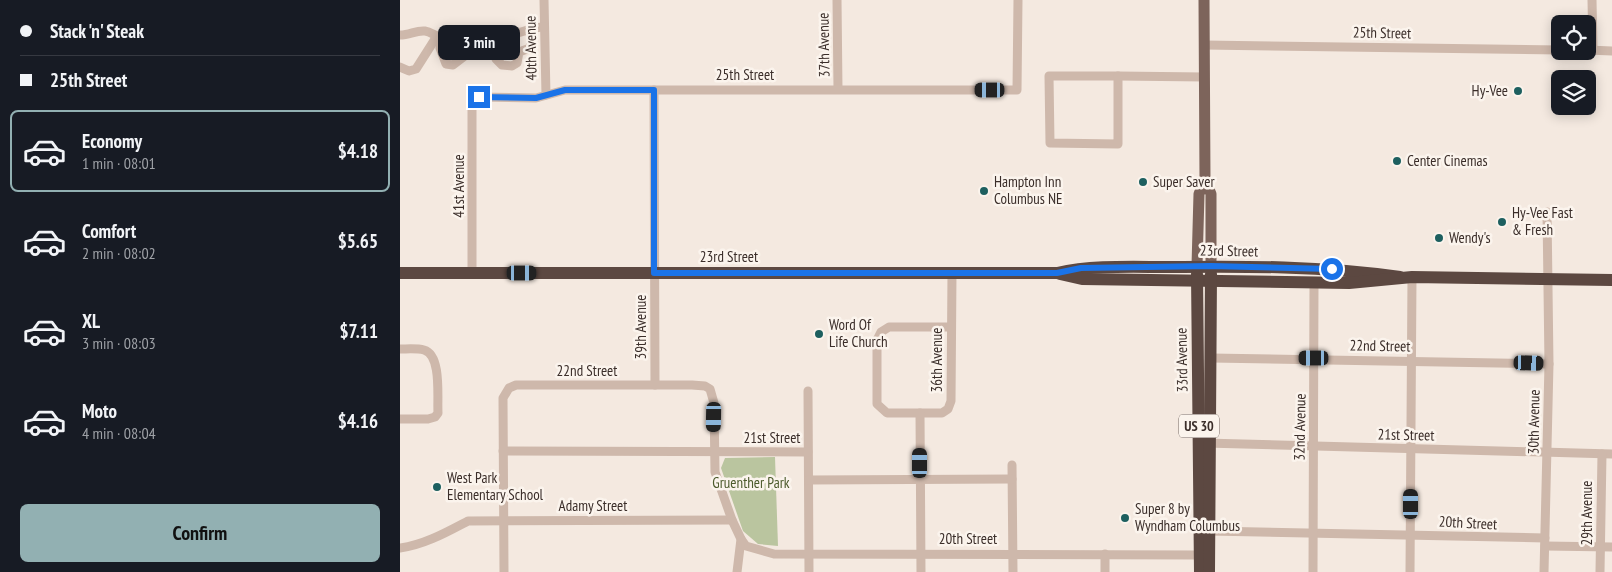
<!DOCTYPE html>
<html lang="en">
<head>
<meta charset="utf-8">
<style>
  body { margin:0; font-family:"PT Sans Narrow",sans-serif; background:#20242c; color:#f1f3f6; height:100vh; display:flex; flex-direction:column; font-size:19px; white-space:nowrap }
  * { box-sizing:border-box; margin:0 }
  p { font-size:16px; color:#9ea1a6 }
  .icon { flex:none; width:28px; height:28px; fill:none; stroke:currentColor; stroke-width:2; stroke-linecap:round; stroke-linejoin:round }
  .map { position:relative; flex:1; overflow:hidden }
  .details { display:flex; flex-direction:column; background:#171b24; width:400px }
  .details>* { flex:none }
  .guide { display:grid; align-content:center; height:110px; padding:0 20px; background:#171b24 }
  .tools { position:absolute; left:1151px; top:15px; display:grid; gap:10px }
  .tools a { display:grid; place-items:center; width:45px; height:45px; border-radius:8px; background:#171b24; box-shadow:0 2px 12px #0003; font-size:25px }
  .end { position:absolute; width:22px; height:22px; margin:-11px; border:6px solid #1a73e8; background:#fff; box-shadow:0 0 0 2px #fff }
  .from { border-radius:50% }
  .bubble { position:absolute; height:35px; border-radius:8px; background:#171b24; box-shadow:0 2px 12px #0003; font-size:16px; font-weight:700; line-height:35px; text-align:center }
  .car { position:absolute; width:15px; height:30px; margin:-15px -8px; border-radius:6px; box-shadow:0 0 4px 1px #0007; background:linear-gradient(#222 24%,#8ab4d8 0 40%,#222 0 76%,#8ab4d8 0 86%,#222 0) }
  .guide b { display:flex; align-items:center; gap:18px; height:48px; font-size:19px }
  .guide b+b { border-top:1px solid #363941 }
  .guide i { width:12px; height:12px; background:#f1f3f6 }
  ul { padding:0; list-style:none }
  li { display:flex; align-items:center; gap:15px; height:82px; margin:0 10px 8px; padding:0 10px; border:2px solid transparent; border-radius:8px }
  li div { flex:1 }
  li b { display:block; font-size:19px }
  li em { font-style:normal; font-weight:700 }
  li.current { border-color:#92b0b2 }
  li>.icon { width:45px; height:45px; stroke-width:1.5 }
  .action { display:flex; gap:10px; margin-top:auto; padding:10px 20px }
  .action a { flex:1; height:58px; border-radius:8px; background:#92b0b2; color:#111; font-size:20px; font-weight:700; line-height:58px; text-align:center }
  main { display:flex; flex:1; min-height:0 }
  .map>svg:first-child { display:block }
  .green { fill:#bac59f }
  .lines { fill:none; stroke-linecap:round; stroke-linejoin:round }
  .minor { stroke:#ceb8ab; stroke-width:9 }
  .major { stroke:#7d645b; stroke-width:11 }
  .highway { stroke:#5c4841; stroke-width:12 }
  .route { stroke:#1a73e8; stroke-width:6 }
  .poi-dot { fill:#1d5f5f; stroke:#fbf4ed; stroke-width:2 }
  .labels { text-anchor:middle; stroke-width:5; stroke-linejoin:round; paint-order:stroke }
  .shield { fill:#fbf4ed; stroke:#756964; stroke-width:1 }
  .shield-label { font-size:14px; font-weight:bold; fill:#3b2e2a }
  .street-label { font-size:15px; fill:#3b2e2a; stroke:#fbf4ed }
  .poi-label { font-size:15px; fill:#3b2e2a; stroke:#fbf4ed; text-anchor:start }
  .park-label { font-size:15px; fill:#4d5b2d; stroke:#fbf4ed }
</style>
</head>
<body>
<main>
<section class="details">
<div class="guide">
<b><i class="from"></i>Stack 'n' Steak</b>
<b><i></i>25th Street</b>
</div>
<ul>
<li class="current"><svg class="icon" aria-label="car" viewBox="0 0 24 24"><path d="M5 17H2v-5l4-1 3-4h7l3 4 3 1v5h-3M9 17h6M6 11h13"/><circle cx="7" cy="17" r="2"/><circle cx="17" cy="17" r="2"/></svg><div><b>Economy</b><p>1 min · 08:01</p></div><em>$4.18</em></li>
<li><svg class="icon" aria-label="car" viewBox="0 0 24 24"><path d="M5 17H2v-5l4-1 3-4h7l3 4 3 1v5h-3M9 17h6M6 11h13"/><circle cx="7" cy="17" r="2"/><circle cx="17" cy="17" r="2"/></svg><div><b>Comfort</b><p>2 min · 08:02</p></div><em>$5.65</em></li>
<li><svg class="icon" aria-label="car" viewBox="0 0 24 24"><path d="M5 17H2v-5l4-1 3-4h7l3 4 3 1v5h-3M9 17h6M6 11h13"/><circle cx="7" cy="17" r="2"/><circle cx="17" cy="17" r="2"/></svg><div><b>XL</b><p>3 min · 08:03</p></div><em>$7.11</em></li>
<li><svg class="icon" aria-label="car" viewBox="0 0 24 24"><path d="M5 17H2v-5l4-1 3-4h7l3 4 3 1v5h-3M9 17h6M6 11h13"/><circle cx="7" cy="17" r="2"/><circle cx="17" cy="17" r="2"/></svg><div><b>Moto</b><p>4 min · 08:04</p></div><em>$4.16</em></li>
</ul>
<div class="action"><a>Confirm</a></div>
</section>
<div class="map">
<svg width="1212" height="572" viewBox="0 0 1212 572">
  <rect width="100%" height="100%" fill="#f4e9e0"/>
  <polygon class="green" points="375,457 378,546 358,544 343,531 321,468 325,458"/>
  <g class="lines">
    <g class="minor">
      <polyline points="144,0 146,95"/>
      <polyline points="437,0 438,89"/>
      <polyline points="1192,0 1193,50"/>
      <path d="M0 35C10 35 16 30 25 31 32 32 37 38 43 37 54 35 62 30 73 31 86 32 93 36 107 35 121 34 130 27 144 27"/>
      <polyline points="42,37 40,48 46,64 53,65 91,36 94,41 96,59 102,65 112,66 117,63 119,52 130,48 133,27"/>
      <polyline points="804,45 1160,50"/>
      <polyline points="1188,50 1212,51"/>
      <polyline points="0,67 9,71 16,69 37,36"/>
      <polygon points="649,76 718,76 718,144 650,143"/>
      <polyline points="718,76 804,77"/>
      <polyline points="254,90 255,385"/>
      <polyline points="72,273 72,105 79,97 136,98 165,90 617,90 618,0"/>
      <polyline points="551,327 489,327 481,332 477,340 477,404 487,413 542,413 548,409 551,401 552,273"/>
      <path d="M0 349C7 349 17 348 24 350 42 355 37 398 38 413L35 417 28 419H0"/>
      <polyline points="811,358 1149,364"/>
      <polyline points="408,391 409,572"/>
      <polyline points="520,413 521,572"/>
      <polyline points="805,443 1212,454"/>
      <polyline points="103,451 408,452"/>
      <polyline points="612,465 613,572"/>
      <polyline points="409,480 612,479"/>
      <polyline points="809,531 1145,538"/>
      <polyline points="341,539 346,546 374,554 800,555"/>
      <polyline points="1145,546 1212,547"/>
      <path d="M0 548C24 545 47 532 68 521L332 520"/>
      <polyline points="104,572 103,398 109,388 116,385 292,385 305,386 310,389 314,403 315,472 332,520 341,539 337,572"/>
      <polyline points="705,572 705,554"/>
      <polyline points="913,572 914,283"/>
      <polyline points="1010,572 1012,277"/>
      <polyline points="1144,572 1149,364 1147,212"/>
      <polyline points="1200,572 1202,454"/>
    </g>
    <g class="major">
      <polyline points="804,0 805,179 811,194 811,267"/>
      <polyline points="797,266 799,194 805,179"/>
    </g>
    <g class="highway">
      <path d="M0 273H657C693 265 731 267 768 267 845 266 923 266 1000 277"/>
      <polyline points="660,274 682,279 949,283 1012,277 1212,280"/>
      <polyline points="797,274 800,572"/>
      <polyline points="809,572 811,274"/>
    </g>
  </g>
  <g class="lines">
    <polyline class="route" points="79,97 136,98 165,90 254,90 254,273 657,273 681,268 811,266 932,269"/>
  </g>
  <g class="poi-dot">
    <circle cx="1118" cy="91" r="5"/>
    <circle cx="997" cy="161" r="5"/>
    <circle cx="743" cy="182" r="5"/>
    <circle cx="584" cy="191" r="5"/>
    <circle cx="1102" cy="222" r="5"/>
    <circle cx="1039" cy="238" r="5"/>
    <circle cx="419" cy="334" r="5"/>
    <circle cx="37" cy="487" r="5"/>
    <circle cx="725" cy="518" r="5"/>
  </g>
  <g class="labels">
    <rect class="shield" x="779" y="414.5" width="40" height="23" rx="4"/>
    <g class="shield-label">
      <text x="799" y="431">US 30</text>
    </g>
    <g class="street-label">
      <text transform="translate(982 33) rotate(1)" y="5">25th Street</text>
      <text transform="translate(424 45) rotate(-91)" y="5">37th Avenue</text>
      <text transform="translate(131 48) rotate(-91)" y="5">40th Avenue</text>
      <text x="345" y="80">25th Street</text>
      <text transform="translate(59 186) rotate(-90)" y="5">41st Avenue</text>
      <text transform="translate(829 251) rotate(1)" y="5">23rd Street</text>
      <text x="329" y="262">23rd Street</text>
      <text transform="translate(241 327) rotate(-90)" y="5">39th Avenue</text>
      <text transform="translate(980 346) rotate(1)" y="5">22nd Street</text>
      <text transform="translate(537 360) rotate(-90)" y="5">36th Avenue</text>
      <text transform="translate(782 360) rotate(-91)" y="5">33rd Avenue</text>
      <text x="187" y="376">22nd Street</text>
      <text transform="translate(1134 422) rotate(-89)" y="5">30th Avenue</text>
      <text transform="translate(900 427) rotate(-89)" y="5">32nd Avenue</text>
      <text transform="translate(1006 435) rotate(1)" y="5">21st Street</text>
      <text x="372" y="443">21st Street</text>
      <text x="193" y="511">Adamy Street</text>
      <text transform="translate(1187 513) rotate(-90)" y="5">29th Avenue</text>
      <text transform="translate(1068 523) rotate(3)" y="5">20th Street</text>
      <text x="568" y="544">20th Street</text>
    </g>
    <g class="poi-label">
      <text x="1108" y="96" text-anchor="end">Hy-Vee</text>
      <text x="1007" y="166">Center Cinemas</text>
      <text x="594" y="187">Hampton Inn<tspan x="594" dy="17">Columbus NE</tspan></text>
      <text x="753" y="187">Super Saver</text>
      <text x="1112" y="218">Hy-Vee Fast<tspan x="1112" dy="17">&amp; Fresh</tspan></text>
      <text x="1049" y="243">Wendy's</text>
      <text x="429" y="330">Word Of<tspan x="429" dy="17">Life Church</tspan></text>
      <text x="47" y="483">West Park<tspan x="47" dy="17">Elementary School</tspan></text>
      <text x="735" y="514">Super 8 by<tspan x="735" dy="17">Wyndham Columbus</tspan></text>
    </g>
    <g class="park-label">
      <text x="351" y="488">Gruenther Park</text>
    </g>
  </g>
</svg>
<div class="tools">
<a><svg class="icon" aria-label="locate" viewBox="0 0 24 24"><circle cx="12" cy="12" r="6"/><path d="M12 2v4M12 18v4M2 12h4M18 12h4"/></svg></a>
<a><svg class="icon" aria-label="layers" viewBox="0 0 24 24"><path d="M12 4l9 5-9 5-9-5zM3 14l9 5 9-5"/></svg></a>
</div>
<i class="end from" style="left:932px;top:269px"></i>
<i class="end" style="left:79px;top:97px"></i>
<div class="bubble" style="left:38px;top:25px;width:82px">3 min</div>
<i class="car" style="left:590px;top:90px;rotate:270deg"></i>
<i class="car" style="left:122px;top:273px;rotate:90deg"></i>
<i class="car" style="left:914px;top:358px;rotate:270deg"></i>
<i class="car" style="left:1129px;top:363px;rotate:92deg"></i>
<i class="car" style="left:314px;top:417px;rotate:181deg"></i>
<i class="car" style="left:520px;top:463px;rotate:0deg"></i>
<i class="car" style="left:1011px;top:504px;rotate:0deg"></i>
</div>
</main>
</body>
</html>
